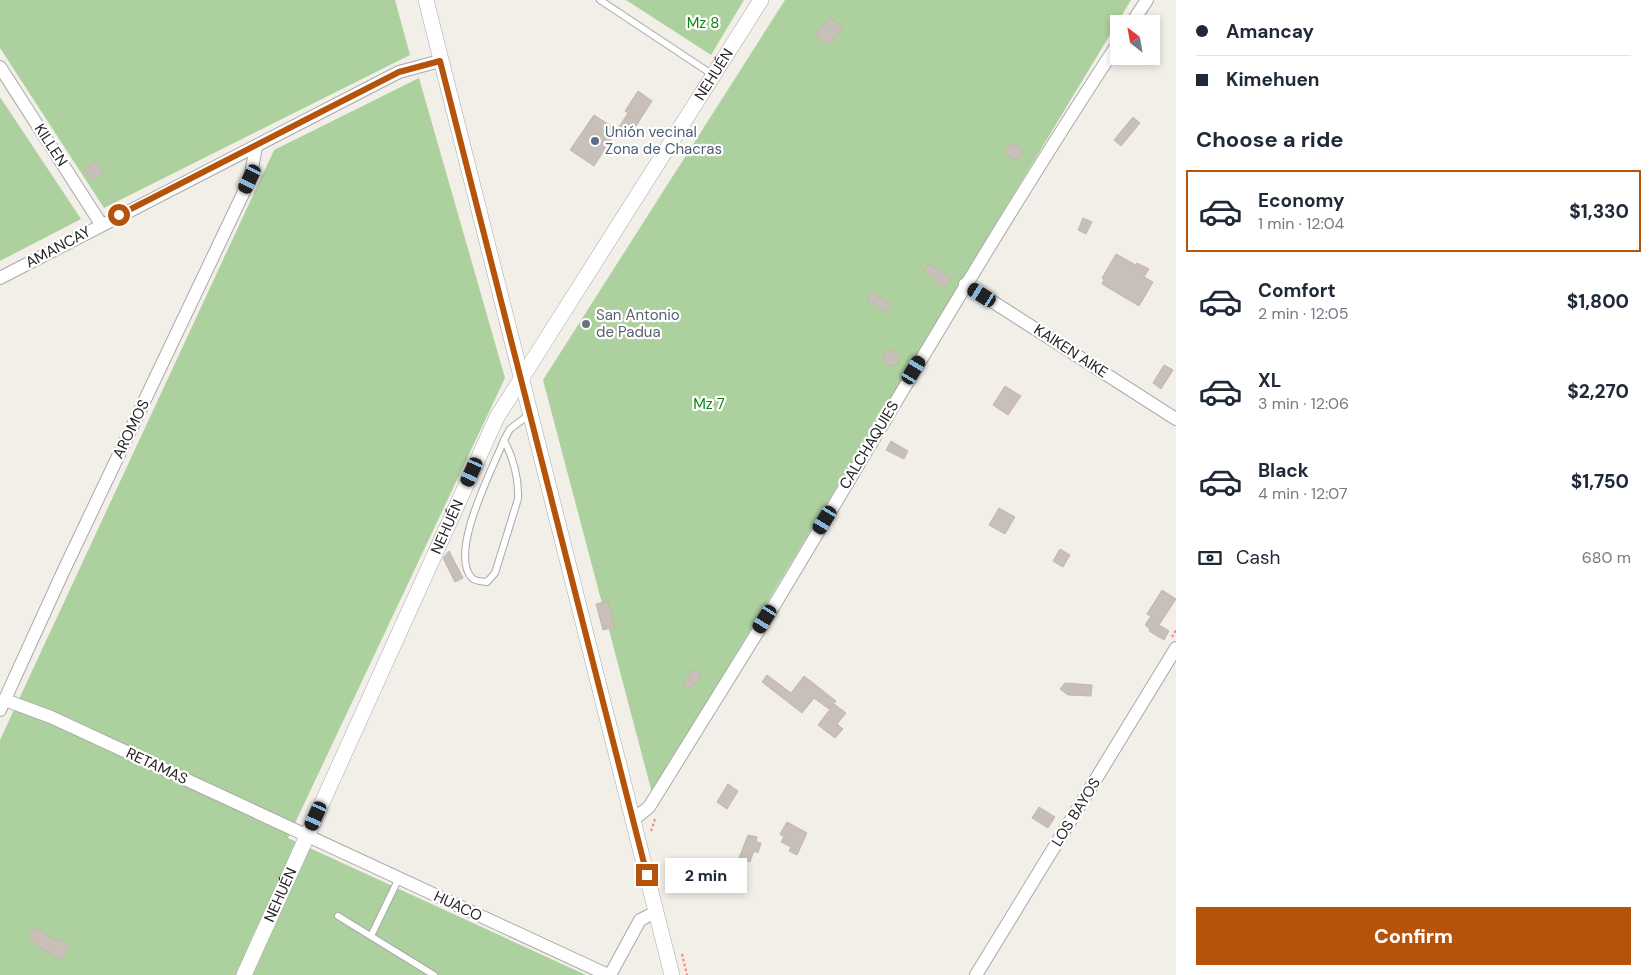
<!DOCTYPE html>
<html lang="en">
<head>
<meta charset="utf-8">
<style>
  body { margin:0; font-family:"DM Sans",sans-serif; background:#f2f2f3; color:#1f2937; height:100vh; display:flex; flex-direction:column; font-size:19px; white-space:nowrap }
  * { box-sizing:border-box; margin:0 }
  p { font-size:16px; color:#747a83 }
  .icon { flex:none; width:28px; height:28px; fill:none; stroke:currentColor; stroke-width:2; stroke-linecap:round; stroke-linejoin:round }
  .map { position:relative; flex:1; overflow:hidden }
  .details { display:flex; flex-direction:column; background:#fff; width:475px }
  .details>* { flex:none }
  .hud { display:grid; align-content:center; height:110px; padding:0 20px; background:#fff }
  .needle { width:32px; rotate:329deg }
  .fabs { position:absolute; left:1110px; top:15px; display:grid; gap:10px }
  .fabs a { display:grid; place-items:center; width:50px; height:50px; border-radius:0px; background:#fff; box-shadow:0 2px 8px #0003; font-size:25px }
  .end { position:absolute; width:22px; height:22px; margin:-11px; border:6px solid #b45309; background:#fff; box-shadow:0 0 0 2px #fff }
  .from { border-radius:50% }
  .bubble { position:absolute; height:35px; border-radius:0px; background:#fff; box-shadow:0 2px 8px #0003; font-size:16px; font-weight:800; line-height:35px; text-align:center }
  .car { position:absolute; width:15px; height:30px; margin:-15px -8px; border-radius:6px; box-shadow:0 0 4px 1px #0007; background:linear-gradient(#222 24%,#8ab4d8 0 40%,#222 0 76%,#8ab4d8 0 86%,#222 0) }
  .hud b { display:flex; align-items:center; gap:18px; height:48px; font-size:19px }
  .hud b+b { border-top:1px solid #e0e1e3 }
  .hud i { width:12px; height:12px; background:#1f2937 }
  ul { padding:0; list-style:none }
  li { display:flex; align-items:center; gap:15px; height:82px; margin:0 10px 8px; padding:0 10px; border:2px solid transparent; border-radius:0px }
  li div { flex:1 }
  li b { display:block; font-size:19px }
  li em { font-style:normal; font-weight:800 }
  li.active { border-color:#b45309 }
  li>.icon { width:45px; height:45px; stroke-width:1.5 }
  h2 { padding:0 20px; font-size:22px; line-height:60px }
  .pay { display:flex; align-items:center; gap:12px; height:55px; padding:0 20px; font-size:19px }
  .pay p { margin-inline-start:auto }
  .button { display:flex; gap:10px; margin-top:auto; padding:10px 20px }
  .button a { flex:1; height:58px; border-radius:0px; background:#b45309; color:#fff; font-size:20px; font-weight:800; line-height:58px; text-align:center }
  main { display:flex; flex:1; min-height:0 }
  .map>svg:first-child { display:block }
  .forest { fill:#add19e }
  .building { fill:#c7bfb8; stroke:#c4b6ab }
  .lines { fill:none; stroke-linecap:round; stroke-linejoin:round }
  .service-casing { stroke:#a9a9a9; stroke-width:8 }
  .minor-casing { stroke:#a9a9a9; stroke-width:14 }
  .tertiary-casing { stroke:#a9a9a9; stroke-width:16 }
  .path { stroke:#fa8072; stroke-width:2; stroke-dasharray:2.5 2.5; stroke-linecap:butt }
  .service { stroke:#fff; stroke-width:6 }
  .minor { stroke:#fff; stroke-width:12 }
  .tertiary { stroke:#fff; stroke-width:15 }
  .route { stroke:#b45309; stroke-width:6 }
  .service-dot { fill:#5c6f8a; stroke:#fff; stroke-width:2 }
  .worship-dot { fill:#6b7280; stroke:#fff; stroke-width:2 }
  .labels { text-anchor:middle; stroke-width:4.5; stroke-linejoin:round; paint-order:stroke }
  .park-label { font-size:15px; fill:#0c8416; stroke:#fff }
  .street-label { font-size:15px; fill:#222; stroke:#fff }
  .service-label { font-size:15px; fill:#4e5e75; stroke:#fff; text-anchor:start }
  .worship-label { font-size:15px; fill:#5b616d; stroke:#fff; text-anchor:start }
</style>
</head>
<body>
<main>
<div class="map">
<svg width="1176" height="975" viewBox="0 0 1176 975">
  <rect width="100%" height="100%" fill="#f2efe9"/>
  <g class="forest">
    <polygon points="0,0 395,0 410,55 104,208 0,48"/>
    <polygon points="626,0 744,0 711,55"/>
    <polygon points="785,0 1131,0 652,793 543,380"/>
    <polygon points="419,78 505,378 288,838 586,975 0,975 0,740 274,150"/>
    <polygon points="0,97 81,219 0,261"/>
  </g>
  <g class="building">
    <polygon points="830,18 843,27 829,44 815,35"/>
    <polygon points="638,91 652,101 629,137 617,130 628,113 625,111"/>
    <polygon points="594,115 617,130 594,166 570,150"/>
    <polygon points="1133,117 1140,123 1121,146 1114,140"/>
    <polygon points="1011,143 1024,151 1017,161 1004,153"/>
    <polygon points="95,162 103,172 92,180 84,170"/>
    <polygon points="1083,218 1092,222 1086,234 1078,230"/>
    <polygon points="1116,254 1136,265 1137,263 1149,269 1144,277 1153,282 1139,306 1102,284 1104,280 1102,278"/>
    <polygon points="928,264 951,277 945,288 934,281 935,278 924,272"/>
    <polygon points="872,292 891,304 886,312 867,300"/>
    <circle cx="891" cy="358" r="8"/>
    <polygon points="1164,365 1173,370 1161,389 1153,383"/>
    <polygon points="1005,386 1021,396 1008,415 993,405"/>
    <polygon points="891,441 908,451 904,459 886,450"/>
    <polygon points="999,508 1015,517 1005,534 989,525"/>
    <polygon points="1060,549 1070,555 1063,567 1053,561"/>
    <polygon points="449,551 463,578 455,582 443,558"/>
    <polygon points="1162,590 1176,599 1159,625 1169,631 1164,640 1149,631 1150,629 1145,625 1151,616 1147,614"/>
    <polygon points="608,601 615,627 603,630 596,604"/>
    <polygon points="692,670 701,675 691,689 683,684"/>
    <polygon points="767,675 791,693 804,676 836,701 829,709 814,698 802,713 762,682"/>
    <polygon points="1065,683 1092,685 1091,696 1068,695 1060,689"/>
    <polygon points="834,704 846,713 837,724 843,729 835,738 818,725"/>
    <polygon points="728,784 738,791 727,809 717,802"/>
    <polygon points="1039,807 1055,817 1048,828 1032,818"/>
    <polygon points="787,822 807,833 797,855 789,851 791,847 781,842 784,837 780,834"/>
    <polygon points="748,835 757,837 756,842 761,843 758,853 754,851 750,862 739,858"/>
    <polygon points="36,927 56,941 58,938 69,944 60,960 28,939"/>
  </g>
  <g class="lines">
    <g class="service-casing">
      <g id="service">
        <polyline points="600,0 713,75"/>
        <path d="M504 440C513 458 519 479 518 499L495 573 487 582C482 581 476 582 472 578 448 553 493 468 504 440L510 429 530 414"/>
        <polyline points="338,916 434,975"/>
        <polyline points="371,936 399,878"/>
      </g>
    </g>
    <g class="minor-casing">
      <g id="minor">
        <polyline points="1131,24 1147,0"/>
        <polyline points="0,67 101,224"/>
        <polyline points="0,278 399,72 440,61"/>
        <polyline points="965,284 1176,419"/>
        <polyline points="5,700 51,717 608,975"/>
        <polyline points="0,710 63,572 250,179 256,147"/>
        <path d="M633 820 649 807C691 739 733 672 775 604 888 416 998 226 1119 42"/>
        <polyline points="610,975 640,920 656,912"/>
        <polyline points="976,975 1176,648"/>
      </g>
    </g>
    <g class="tertiary-casing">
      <g id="tertiary">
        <polyline points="426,0 672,975"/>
        <path id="s1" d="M244 975 497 417 761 0"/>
      </g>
    </g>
    <g class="path">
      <polyline points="1172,637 1176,630"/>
      <polyline points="651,831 655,819"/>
      <polyline points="682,954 687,975"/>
    </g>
    <use href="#service" class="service"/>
    <use href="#minor" class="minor"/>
    <use href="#tertiary" class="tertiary"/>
  </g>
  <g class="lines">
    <polyline class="route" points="119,215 399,72 440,61 647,875"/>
  </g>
  <circle class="service-dot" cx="595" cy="141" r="5"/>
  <circle class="worship-dot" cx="586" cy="324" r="5"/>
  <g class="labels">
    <g class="park-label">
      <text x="703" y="28">Mz 8</text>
      <text x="709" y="409">Mz 7</text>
    </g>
    <g class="street-label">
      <text dy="5" stroke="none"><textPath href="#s1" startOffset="1018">NEHUÉN</textPath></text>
      <text transform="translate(51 145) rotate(57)" y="5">KILLEN</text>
      <text transform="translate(58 247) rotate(-28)" y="5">AMANCAY</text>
      <text transform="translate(1071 351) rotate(33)" y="5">KAIKEN AIKE</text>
      <text transform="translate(131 429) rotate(-64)" y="5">AROMOS</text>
      <text transform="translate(869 445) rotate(-59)" y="5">CALCHAQUIES</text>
      <text dy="5" stroke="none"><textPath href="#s1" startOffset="492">NEHUÉN</textPath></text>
      <text transform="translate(157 766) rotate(25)" y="5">RETAMAS</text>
      <text transform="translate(1076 812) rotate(-58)" y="5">LOS BAYOS</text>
      <text dy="5" stroke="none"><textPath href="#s1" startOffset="88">NEHUÉN</textPath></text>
      <text transform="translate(458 906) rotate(25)" y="5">HUACO</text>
    </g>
    <g class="service-label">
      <text x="605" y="137">Unión vecinal<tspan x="605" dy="17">Zona de Chacras</tspan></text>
    </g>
    <g class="worship-label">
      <text x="596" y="320">San Antonio<tspan x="596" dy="17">de Padua</tspan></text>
    </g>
  </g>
</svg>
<div class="fabs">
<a><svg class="needle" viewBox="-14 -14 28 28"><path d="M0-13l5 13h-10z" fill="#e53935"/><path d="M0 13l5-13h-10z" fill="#747a83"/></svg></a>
</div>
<i class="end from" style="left:119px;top:215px"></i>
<i class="end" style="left:647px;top:875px"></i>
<div class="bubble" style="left:665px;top:858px;width:82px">2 min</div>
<i class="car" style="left:250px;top:179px;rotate:206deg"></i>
<i class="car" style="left:982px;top:295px;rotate:302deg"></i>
<i class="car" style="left:914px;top:370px;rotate:31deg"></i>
<i class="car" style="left:472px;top:472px;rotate:204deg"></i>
<i class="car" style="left:825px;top:520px;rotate:211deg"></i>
<i class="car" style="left:765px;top:619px;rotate:212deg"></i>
<i class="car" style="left:316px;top:816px;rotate:204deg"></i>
</div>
<section class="details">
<div class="hud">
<b><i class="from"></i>Amancay</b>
<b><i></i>Kimehuen</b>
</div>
<h2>Choose a ride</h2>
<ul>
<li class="active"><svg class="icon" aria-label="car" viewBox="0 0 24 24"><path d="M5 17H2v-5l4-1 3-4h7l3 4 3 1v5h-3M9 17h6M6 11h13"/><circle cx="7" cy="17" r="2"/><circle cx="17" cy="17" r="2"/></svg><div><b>Economy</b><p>1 min · 12:04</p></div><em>$1,330</em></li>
<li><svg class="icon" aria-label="car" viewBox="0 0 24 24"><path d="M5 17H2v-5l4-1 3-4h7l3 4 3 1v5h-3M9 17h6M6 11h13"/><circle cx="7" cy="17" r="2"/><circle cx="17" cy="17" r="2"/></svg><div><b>Comfort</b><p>2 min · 12:05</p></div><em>$1,800</em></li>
<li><svg class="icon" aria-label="car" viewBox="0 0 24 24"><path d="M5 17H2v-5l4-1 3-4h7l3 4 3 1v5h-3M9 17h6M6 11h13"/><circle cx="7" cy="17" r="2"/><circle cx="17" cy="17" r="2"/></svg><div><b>XL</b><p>3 min · 12:06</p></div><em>$2,270</em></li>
<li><svg class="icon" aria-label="car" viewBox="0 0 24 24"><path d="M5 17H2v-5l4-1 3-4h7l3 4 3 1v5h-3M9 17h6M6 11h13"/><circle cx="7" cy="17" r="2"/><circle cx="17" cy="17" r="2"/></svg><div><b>Black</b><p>4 min · 12:07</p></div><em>$1,750</em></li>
</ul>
<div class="pay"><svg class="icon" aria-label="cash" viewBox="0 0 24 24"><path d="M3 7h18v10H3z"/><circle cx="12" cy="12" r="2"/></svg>Cash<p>680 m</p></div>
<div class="button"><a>Confirm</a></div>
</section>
</main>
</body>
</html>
